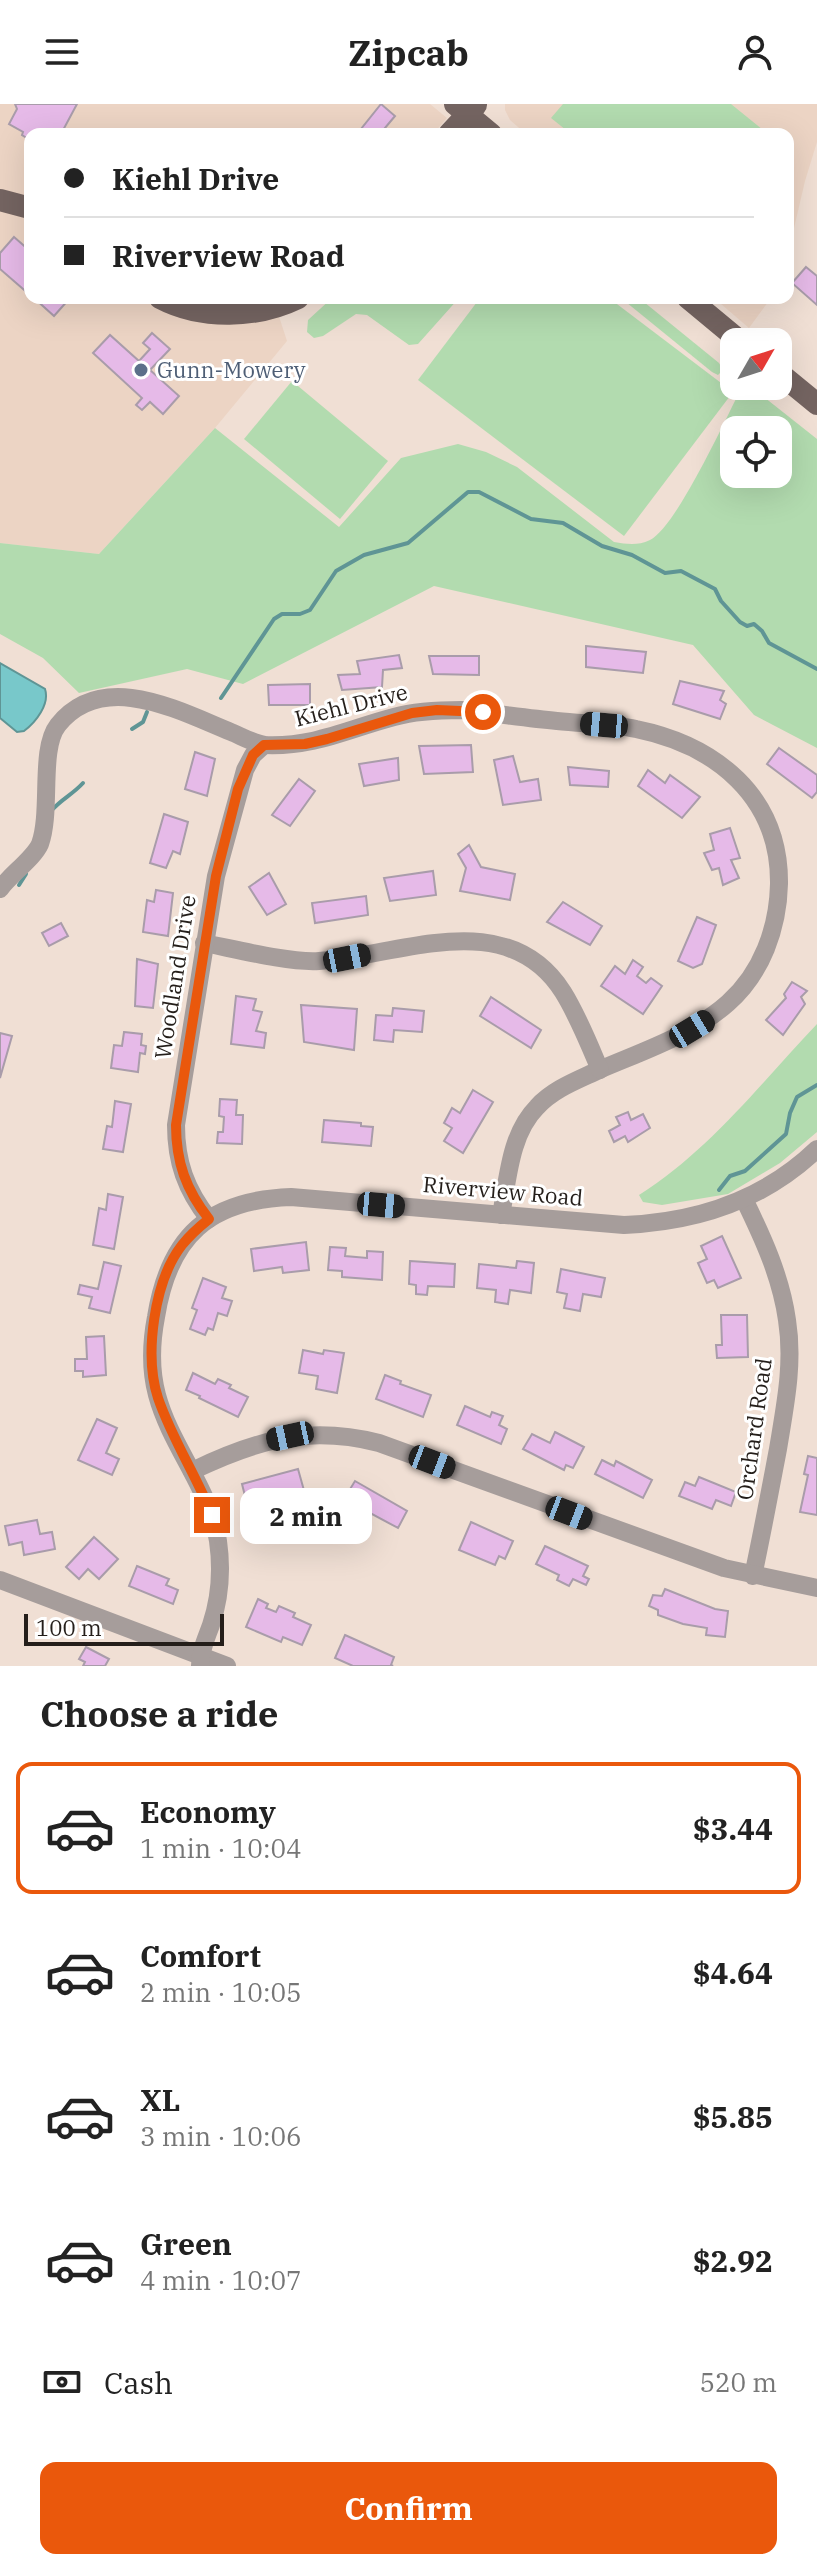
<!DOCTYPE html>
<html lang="en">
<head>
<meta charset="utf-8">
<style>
  body { margin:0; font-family:"IBM Plex Serif",serif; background:#f2f2f2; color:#222; height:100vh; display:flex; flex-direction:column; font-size:30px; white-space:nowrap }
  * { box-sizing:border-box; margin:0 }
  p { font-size:26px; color:#767676 }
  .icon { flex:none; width:44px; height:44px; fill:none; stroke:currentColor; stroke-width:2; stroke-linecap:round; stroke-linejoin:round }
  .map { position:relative; height:1562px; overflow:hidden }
  .drawer { display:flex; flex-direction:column; background:#fff; flex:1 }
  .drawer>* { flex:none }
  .guide { position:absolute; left:24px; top:24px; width:770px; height:176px; border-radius:16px; box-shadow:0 8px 32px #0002; display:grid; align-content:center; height:176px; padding:0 40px; background:#fff }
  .needle { width:52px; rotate:51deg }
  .tools { position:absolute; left:720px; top:224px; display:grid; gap:16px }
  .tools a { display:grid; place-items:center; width:72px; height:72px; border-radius:16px; background:#fff; box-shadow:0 8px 32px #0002; font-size:40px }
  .scale { position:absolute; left:24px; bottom:20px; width:200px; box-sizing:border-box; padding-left:8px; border:4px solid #241e1a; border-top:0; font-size:22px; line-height:28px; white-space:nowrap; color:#241e1a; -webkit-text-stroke:6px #fff; paint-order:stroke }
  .end { position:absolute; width:36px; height:36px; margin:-18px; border:10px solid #ea580c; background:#fff; box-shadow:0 0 0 4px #fff }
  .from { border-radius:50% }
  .bubble { position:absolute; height:56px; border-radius:16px; background:#fff; box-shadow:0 8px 32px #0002; font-size:26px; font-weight:800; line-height:56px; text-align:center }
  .car { position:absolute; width:24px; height:48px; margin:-24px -12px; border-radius:10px; box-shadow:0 0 6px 2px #0007; background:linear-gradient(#222 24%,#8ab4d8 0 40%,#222 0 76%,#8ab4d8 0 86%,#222 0) }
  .guide b { display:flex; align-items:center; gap:28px; height:76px; font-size:30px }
  .guide b+b { border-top:2px solid #e0e0e0 }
  .guide i { width:20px; height:20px; background:#222 }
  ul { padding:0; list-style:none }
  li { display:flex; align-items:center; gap:24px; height:132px; margin:0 16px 12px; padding:0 24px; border:4px solid transparent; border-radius:16px }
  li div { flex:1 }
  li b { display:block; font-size:30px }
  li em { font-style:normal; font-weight:800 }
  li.current { border-color:#ea580c }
  li>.icon { width:72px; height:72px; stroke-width:1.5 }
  h2 { padding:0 40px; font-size:36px; line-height:96px }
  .pay { display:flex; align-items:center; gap:20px; height:88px; padding:0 40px; font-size:30px }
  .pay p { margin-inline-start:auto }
  .primary-button { display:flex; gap:16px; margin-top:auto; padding:16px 40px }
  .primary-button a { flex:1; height:92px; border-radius:16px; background:#ea580c; color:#fff; font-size:32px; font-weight:800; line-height:92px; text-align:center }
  header { display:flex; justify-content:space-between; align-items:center; height:104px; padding:0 40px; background:#fff; font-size:36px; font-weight:800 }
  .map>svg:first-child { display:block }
  .built { fill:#ecd4c4 }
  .green { fill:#b2dbaf; fill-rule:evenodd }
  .water { fill:#78c8ca; stroke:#5f9595; stroke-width:2 }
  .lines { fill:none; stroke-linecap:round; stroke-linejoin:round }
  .stream { stroke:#5f9595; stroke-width:4 }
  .building { fill:#e6bae8; stroke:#a99caa; stroke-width:2 }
  .minor { stroke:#a69d9b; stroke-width:18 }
  .major { stroke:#746461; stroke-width:22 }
  .route { stroke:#ea580c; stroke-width:10 }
  .service-dot { fill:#5c6f8a; stroke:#fff; stroke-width:3 }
  .labels { text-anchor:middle; stroke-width:6; stroke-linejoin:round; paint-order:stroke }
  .service-label { font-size:22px; fill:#4e5e75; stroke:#fff; text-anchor:start }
  .street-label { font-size:22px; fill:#241e1a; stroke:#fff }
</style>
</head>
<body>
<header><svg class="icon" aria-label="menu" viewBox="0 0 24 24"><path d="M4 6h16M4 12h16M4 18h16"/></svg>Zipcab<svg class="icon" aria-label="person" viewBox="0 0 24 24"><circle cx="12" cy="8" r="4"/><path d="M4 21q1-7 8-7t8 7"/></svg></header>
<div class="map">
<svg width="817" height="1562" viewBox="0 0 817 1562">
  <rect width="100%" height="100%" fill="#f0dfd4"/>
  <g class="built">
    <polygon points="0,0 430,0 447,14 433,30 30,30 30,194 273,194 287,237 215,324 99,450 0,439"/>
    <polygon points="505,0 817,0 817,38 805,77 788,150 788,30 526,30 510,16 505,6"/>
    <polygon points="714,194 771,194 749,224"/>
  </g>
  <g class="green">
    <polygon points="563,0 731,0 768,30 571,30 551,14"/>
    <polygon points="332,194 459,194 418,240 409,241 367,211 356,210 323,232 314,234 307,228 308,216"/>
    <polygon points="480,194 609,194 733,288 624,432 418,276"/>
    <polygon points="621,194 639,194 719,259 723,266 718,271 712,268"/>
    <polygon points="292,277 388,357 340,415 244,335"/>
    <path d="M750 282 817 335V644L754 611 693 541 434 482 243 580 187 565 79 589 43 554 0 530V439L99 450 215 324 339 423 401 354 458 340 486 348 517 363 614 438C627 440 637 442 650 436 676 423 723 320 739 289L743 283ZM734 326H778V370H734Z"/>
    <path d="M817 920V1028L780 1059 728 1090 662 1101 643 1098 639 1091C709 1047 761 979 817 920Z"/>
  </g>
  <path class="water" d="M0 559 45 585C50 600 36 618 24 627L17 628 0 614Z"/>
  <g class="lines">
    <g class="stream">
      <polyline points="221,594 274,515 282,510 300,510 310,506 336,467 364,451 408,439 468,388 479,388 531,415 563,419 602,442 632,451 665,469 681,467 715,485 721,497 740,518 747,522 754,520 762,527 769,539 817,565"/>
      <polyline points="132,625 143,618 147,608"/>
      <path d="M53 705C62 695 73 690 83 679"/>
      <polyline points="19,781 26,770"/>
      <polyline points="719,1086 730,1072 745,1067 786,1030 790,1009 797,993 817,981"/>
    </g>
  </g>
  <g class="building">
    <polygon points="15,0 77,0 61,30 30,30 30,36 22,31 23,28 9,20 17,5"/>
    <polygon points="381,0 395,12 380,30 357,30"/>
    <polygon points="14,133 30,147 30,191 0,165 0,149"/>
    <polygon points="806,163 817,172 817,201 792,179"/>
    <polygon points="34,194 70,194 54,212"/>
    <polygon points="152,229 170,245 150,266 179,292 163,310 150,298 142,306 136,301 142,294 93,249 110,231 139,257 150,245 143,239"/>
    <polygon points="586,542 646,548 643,569 586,563"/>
    <polygon points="399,551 402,564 383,566 382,583 342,586 338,571 360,570 357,557"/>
    <polygon points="429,552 479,552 479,571 433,570"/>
    <polygon points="680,577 724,587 720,596 726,600 720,615 673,600"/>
    <polygon points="310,580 310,601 269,601 268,581"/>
    <polygon points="471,641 473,668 424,670 419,642"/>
    <polygon points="779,644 817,671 817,688 812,694 767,660"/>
    <polygon points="195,648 215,655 207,692 185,685"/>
    <polygon points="513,652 520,678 538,675 541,696 503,701 494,656"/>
    <polygon points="398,654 399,676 364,682 359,660"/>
    <polygon points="568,663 609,667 608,683 570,681"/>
    <polygon points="648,666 665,679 670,671 700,693 682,714 638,682"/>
    <polygon points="299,675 315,687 290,722 272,711"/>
    <polygon points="164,710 188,718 180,750 173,747 166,764 150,759"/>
    <polygon points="730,724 740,754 731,756 739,774 723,781 719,764 712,766 704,749 714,746 710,730"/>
    <polygon points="469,741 481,763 515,770 510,796 460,787 466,764 458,750"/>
    <polygon points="433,767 436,791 390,797 384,774"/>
    <polygon points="269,769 286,800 267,811 249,783"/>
    <polygon points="156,786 173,789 168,832 143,828 147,796 154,798"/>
    <polygon points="366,792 368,811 315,819 312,799"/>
    <polygon points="563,798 602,822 590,841 547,818"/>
    <polygon points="697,813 716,821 702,860 693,864 678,857"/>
    <polygon points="61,819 68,832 49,842 42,829"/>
    <polygon points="137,855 158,860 153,904 135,902"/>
    <polygon points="633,856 643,863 637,872 646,879 651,874 662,882 643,910 601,882 615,862 625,870"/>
    <polygon points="792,878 807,887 801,893 805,900 783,931 766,916 786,894 784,890"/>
    <polygon points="236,892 256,895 253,906 262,908 256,927 266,929 264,944 231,940"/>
    <polygon points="491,893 541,926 531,944 480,912"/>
    <polygon points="301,901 357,905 354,946 304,938"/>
    <polygon points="393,904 424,907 422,928 394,926 393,938 374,936 376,911 392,912"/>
    <polygon points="124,928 142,930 141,941 146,942 145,950 140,949 138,968 111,964 114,941 122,942"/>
    <polygon points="0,929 12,932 0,974"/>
    <polygon points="473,986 493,998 463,1049 444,1037 452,1024 444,1019 452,1004 460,1009"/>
    <polygon points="220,995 237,996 236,1011 243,1011 242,1040 217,1039 218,1028 223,1028 224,1013 219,1012"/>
    <polygon points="115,997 131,1000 123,1048 103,1045 107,1022 112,1023"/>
    <polygon points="628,1008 631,1016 643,1010 650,1024 628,1038 625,1032 614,1038 609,1027 620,1021 616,1013"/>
    <polygon points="324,1016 361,1019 361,1022 373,1023 371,1042 322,1038"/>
    <polygon points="108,1090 123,1093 114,1145 93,1141 99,1104 106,1106"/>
    <polygon points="722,1132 741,1174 718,1184 714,1176 707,1179 698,1159 707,1155 701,1142"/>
    <polygon points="306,1138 309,1166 283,1169 282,1163 254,1167 251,1145"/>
    <polygon points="330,1143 346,1144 345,1152 367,1154 367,1147 383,1148 382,1176 342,1173 342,1167 328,1166"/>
    <polygon points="410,1157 455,1160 454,1183 428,1182 427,1191 416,1190 416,1181 409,1180"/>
    <polygon points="517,1157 534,1159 531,1189 510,1186 508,1200 495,1198 496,1186 477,1184 479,1160 516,1164"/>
    <polygon points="104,1158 121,1162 110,1209 89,1204 92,1193 78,1190 80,1181 98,1185"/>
    <polygon points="561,1165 605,1174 601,1193 583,1190 580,1207 564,1204 567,1190 557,1188"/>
    <polygon points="203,1174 226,1183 222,1194 232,1197 227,1212 218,1209 213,1226 208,1224 205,1231 190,1225 197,1206 192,1204"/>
    <polygon points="721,1211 747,1211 748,1253 717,1254 716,1241 722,1241"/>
    <polygon points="104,1232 106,1271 83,1273 83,1267 75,1267 75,1255 87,1255 86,1233"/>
    <polygon points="303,1246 323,1250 324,1246 344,1249 337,1289 316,1285 318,1272 299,1269"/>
    <polygon points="193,1269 215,1280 218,1275 231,1281 229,1284 248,1293 238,1313 199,1294 200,1292 186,1286"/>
    <polygon points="385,1271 401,1277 400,1280 431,1291 423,1313 376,1295"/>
    <polygon points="465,1302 490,1313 492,1308 503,1312 499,1321 507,1325 501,1340 457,1321"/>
    <polygon points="97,1315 117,1324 106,1349 119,1355 112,1371 78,1356"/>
    <polygon points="555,1328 584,1343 573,1364 566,1361 564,1366 523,1345 532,1330 550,1339"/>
    <polygon points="808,1352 817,1354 817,1411 800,1408 808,1371 804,1370"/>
    <polygon points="602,1356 614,1362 616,1357 652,1376 643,1394 595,1370"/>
    <polygon points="298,1365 305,1390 265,1400 269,1416 252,1420 242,1380"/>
    <polygon points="699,1373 736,1388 731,1402 716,1396 712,1405 679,1392 685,1378 695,1382"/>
    <polygon points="355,1377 407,1407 398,1424 344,1395"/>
    <polygon points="37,1416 40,1430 52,1428 55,1445 24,1451 22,1438 9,1441 5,1422"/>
    <polygon points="471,1418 513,1437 505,1455 499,1452 495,1461 459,1446"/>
    <polygon points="94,1433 118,1455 99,1475 88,1465 79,1475 66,1463"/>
    <polygon points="545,1442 588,1462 583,1472 589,1475 586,1481 573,1475 569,1482 557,1476 559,1471 536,1460"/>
    <polygon points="137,1462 169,1475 166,1481 178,1486 173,1500 129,1482"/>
    <polygon points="665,1485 715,1505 728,1507 725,1533 706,1531 707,1524 683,1520 658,1511 658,1506 649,1502 653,1491 662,1492"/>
    <polygon points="258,1495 268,1500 266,1504 276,1508 279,1502 295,1509 293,1513 311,1521 302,1541 283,1533 281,1538 246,1523"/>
    <polygon points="345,1531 394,1553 391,1561 393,1562 353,1562 335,1554"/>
    <polygon points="86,1543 109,1555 105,1562 83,1562 85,1558 79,1555"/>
  </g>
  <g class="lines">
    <g class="minor">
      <path d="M0 785C10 771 34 754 40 740 52 707 39 645 58 621 103 565 179 607 231 628 241 632 255 640 265 641 315 643 348 625 394 613 416 607 439 606 461 606 493 609 525 614 557 617 583 620 610 619 636 625 715 641 780 692 779 780 778 824 762 869 728 899 692 931 643 947 599 966 578 976 553 985 537 1003 510 1030 508 1075 501 1111"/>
      <path d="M204 839C235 845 289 859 319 857 400 852 507 800 563 888 578 912 589 940 600 966"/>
      <path d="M744 1095C763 1134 781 1173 787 1216 794 1260 785 1302 778 1345 770 1387 762 1430 753 1472"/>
      <path d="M209 1115C186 1086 176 1058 176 1021L216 772 245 666 253 651 264 641"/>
      <path d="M192 1367C256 1336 308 1321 379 1339L724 1464 817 1484"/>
      <polyline points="0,1476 227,1562"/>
      <path d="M200 1562C200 1547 206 1535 211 1521 220 1494 222 1465 218 1437 210 1384 171 1343 157 1291 150 1265 151 1239 156 1213 169 1132 209 1096 291 1093L624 1121C696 1118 764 1096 817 1045"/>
    </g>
    <g class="major">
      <polyline points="455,0 491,30"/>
      <polyline points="449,30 476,1"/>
      <polyline points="0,96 30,104"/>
      <path d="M160 194C202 216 257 214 298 194"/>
      <polyline points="688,194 741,238"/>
      <polyline points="778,268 817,300"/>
    </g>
  </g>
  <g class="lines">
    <path class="route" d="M212 1411C196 1371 172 1335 158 1294 144 1251 154 1177 182 1141 190 1131 199 1123 209 1115 186 1086 176 1058 176 1021L216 772 238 685 253 651 264 641 305 640 327 635 412 609 437 606 483 608"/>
  </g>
  <circle class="service-dot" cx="141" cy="266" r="8"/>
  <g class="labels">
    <g class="service-label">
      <text x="157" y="274">Gunn-Mowery</text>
    </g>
    <g class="street-label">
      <text transform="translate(351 601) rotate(-14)" y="8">Kiehl Drive</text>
      <text transform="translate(175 873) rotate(-81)" y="8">Woodland Drive</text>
      <text transform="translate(503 1087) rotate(5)" y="8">Riverview Road</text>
      <text transform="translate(754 1325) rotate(-82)" y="8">Orchard Road</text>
    </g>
  </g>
</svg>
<div class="tools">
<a><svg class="needle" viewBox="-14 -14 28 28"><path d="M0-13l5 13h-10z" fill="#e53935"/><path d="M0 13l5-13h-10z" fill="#767676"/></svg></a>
<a><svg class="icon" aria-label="locate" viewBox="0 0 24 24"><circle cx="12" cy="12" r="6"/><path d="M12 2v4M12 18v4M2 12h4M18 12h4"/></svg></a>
</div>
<div class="scale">100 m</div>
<i class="end from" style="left:483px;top:608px"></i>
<i class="end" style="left:212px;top:1411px"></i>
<div class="bubble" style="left:240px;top:1384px;width:132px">2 min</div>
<i class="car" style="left:604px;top:621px;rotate:275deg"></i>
<i class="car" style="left:347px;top:854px;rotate:79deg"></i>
<i class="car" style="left:692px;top:925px;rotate:59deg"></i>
<i class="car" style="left:381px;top:1101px;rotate:95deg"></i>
<i class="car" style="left:290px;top:1332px;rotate:258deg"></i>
<i class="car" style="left:432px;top:1358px;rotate:111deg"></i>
<i class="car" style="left:569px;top:1409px;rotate:111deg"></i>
<div class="guide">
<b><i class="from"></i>Kiehl Drive</b>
<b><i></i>Riverview Road</b>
</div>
</div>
<section class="drawer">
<h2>Choose a ride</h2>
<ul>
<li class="current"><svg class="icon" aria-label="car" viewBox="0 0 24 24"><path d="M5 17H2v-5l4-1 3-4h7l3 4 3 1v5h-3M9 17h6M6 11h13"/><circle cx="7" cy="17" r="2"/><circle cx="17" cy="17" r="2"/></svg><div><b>Economy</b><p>1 min · 10:04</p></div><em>$3.44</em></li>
<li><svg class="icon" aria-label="car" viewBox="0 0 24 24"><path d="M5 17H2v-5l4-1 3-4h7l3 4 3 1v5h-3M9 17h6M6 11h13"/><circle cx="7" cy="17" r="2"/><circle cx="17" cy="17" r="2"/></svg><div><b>Comfort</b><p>2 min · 10:05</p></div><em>$4.64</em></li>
<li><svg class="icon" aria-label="car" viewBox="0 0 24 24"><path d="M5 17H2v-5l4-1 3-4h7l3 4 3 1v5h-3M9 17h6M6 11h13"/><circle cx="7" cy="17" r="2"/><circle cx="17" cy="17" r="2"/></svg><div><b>XL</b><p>3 min · 10:06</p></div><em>$5.85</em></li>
<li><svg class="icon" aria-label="car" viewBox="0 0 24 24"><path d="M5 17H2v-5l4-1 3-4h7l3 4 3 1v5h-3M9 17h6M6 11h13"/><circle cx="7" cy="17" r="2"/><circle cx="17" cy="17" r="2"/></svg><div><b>Green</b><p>4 min · 10:07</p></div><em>$2.92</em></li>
</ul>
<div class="pay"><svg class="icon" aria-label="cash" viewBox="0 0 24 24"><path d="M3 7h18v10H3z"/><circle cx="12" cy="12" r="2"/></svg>Cash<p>520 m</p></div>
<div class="primary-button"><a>Confirm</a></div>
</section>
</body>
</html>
